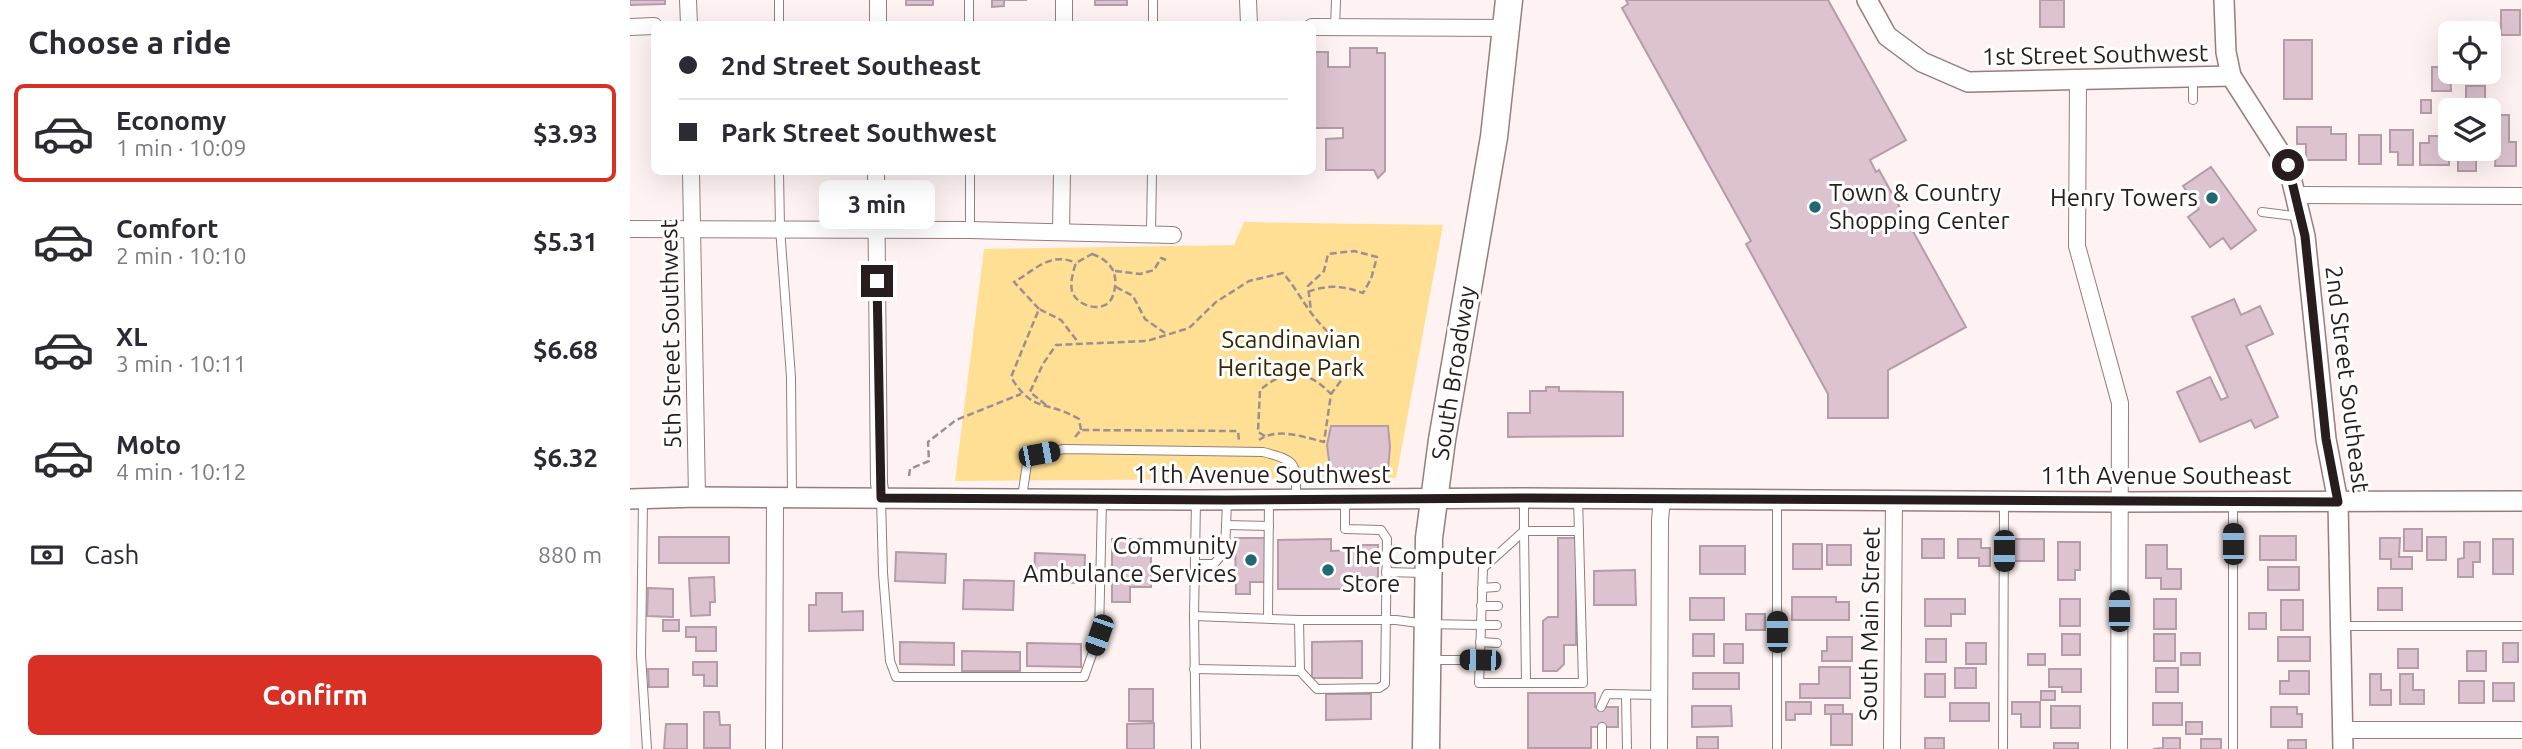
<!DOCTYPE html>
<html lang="en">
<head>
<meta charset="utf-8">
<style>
  body { margin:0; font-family:Ubuntu,sans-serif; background:#f7f7f7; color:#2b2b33; height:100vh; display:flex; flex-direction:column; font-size:26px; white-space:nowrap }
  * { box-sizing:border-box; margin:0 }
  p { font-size:23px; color:#7c7c81 }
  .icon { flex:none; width:38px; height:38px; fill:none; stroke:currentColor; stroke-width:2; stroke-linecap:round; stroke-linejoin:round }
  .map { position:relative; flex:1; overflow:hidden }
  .side { display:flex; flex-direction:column; background:#fff; width:630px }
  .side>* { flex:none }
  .banner { position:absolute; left:21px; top:21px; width:665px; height:154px; border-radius:10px; box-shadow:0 7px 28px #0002; display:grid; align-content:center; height:154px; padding:0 28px; background:#fff }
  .controls { position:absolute; left:1808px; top:21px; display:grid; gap:14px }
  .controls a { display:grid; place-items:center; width:63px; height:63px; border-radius:10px; background:#fff; box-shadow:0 7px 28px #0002; font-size:35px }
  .end { position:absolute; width:32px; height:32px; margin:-16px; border:9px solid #281d1d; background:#fff; box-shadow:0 0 0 4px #fff }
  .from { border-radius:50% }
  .bubble { position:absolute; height:49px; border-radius:10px; background:#fff; box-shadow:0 7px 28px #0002; font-size:23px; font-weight:700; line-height:49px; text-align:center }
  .car { position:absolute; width:21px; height:42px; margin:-21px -10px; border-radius:9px; box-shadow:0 0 5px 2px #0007; background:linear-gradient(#222 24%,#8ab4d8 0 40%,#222 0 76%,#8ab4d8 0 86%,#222 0) }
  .banner b { display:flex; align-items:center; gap:24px; height:66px; font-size:26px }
  .banner b+b { border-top:2px solid #e1e1e2 }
  .banner i { width:18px; height:18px; background:#2b2b33 }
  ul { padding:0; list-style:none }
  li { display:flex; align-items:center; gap:21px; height:98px; margin:0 14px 10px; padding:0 14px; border:4px solid transparent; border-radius:10px }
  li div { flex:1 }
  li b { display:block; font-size:26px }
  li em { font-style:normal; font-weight:700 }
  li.current { border-color:#d93025 }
  li>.icon { width:63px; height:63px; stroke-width:1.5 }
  h2 { padding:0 28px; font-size:32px; line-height:84px }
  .pay { display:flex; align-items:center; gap:18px; height:77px; padding:0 28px; font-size:26px }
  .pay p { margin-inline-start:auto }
  .action { display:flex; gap:14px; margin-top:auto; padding:14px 28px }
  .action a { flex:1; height:80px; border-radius:10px; background:#d93025; color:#fff; font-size:28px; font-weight:700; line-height:80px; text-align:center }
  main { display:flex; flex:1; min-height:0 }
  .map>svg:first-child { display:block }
  .green { fill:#ffdf94 }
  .building { fill:#dcc3cf; stroke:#b49ca8; stroke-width:2 }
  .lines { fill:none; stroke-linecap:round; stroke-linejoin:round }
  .service-casing { stroke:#977d7d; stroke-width:10 }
  .minor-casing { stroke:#977d7d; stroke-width:18 }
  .tertiary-casing { stroke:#977d7d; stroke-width:22 }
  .primary-casing { stroke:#977d7d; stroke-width:29 }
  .path { stroke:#9b9090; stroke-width:2.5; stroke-dasharray:7 3.5; stroke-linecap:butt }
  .service { stroke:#fff; stroke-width:8 }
  .minor { stroke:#fff; stroke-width:16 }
  .tertiary { stroke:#fff; stroke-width:19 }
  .primary { stroke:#fff; stroke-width:26 }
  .route { stroke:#281d1d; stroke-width:9 }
  .poi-dot { fill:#206974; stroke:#fff; stroke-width:2.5 }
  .labels { text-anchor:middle; stroke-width:6; stroke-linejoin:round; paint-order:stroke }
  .street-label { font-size:24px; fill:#281d1d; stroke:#fff }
  .poi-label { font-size:24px; fill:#281d1d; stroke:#fff; text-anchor:start }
  .park-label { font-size:24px; fill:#362700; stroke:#fff }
</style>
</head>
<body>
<main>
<section class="side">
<h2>Choose a ride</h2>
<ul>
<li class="current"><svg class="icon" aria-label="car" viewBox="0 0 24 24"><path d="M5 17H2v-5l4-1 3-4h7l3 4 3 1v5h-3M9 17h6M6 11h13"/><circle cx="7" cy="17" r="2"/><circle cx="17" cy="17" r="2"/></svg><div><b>Economy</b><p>1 min · 10:09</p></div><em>$3.93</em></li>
<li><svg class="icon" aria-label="car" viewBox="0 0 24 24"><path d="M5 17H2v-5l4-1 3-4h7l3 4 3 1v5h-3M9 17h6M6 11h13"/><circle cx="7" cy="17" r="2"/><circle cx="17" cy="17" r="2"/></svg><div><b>Comfort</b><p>2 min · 10:10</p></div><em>$5.31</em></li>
<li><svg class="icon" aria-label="car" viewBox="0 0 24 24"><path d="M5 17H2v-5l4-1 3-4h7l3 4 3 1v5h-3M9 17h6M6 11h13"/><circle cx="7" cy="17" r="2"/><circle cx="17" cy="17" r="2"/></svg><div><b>XL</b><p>3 min · 10:11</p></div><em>$6.68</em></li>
<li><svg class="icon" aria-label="car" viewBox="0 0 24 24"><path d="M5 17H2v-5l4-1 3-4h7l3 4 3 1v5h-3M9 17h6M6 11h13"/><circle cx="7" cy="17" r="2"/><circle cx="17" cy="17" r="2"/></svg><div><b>Moto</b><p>4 min · 10:12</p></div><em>$6.32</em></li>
</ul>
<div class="pay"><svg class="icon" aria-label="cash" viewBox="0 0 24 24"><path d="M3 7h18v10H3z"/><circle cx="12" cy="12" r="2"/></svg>Cash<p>880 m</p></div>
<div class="action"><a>Confirm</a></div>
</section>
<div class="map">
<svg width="1892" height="749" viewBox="0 0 1892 749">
  <rect width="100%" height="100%" fill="#fef2f2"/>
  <polygon class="green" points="614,222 813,225 766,478 325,481 354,249 604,245"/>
  <g class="building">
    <polygon points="0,0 35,0 35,4 0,5"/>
    <rect x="276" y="0" width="27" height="5"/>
    <polygon points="362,0 397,0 374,0 374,6 362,7"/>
    <rect x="465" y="0" width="32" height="5"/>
    <polygon points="996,0 1198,0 1276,140 1240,160 1246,172 1249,170 1336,327 1258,370 1258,418 1198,418 1198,394 1116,244 1121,241 992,8 998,4"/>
    <rect x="1410" y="0" width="24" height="27"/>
    <rect x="1871" y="10" width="19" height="25"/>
    <rect x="1654" y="40" width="28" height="59"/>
    <polygon points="682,46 683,52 698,52 698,67 720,67 720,48 747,48 747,53 755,53 755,171 748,178 744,170 696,170 696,139 713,138 713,128 682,128"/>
    <polygon points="1802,67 1820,67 1821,91 1802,91"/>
    <rect x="1826" y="72" width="11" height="8"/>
    <rect x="1836" y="86" width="19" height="24"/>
    <rect x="1791" y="100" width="10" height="13"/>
    <polygon points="1860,115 1879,115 1879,142 1886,142 1886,166 1865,166 1866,146 1860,146"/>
    <polygon points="1667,127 1701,127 1701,134 1716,134 1716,160 1676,160 1676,144 1667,144"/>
    <polygon points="1760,130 1783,130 1783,165 1768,165 1768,152 1760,152"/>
    <rect x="1729" y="135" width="22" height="29"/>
    <polygon points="1799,136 1813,136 1813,143 1819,143 1819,165 1790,165 1790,143 1799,143"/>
    <rect x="1828" y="149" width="18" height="22"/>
    <polygon points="1581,167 1626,230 1601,249 1593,238 1580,247 1558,217 1569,209 1553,186"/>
    <polygon points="1604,299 1611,315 1630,306 1643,334 1616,346 1648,417 1625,428 1621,420 1570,442 1547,392 1580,377 1591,400 1598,397 1562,317"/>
    <polygon points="916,387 929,387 929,391 993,392 993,436 878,437 878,413 900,413 900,391 916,391"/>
    <polygon points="701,426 758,426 760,447 758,469 700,468 697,445"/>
    <rect x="1774" y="529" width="18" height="22"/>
    <rect x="1630" y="536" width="36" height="24"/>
    <rect x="29" y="537" width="70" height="26"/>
    <rect x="1797" y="537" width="19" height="23"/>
    <polygon points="605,538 637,538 637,582 620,582 620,594 606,594"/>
    <polygon points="928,538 946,538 946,645 934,645 934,664 927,671 913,671 913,621 918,617 928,617"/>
    <polygon points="1750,538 1770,538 1769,557 1782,557 1782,569 1761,569 1761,559 1750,559"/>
    <polygon points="482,539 521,539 521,587 500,587 500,602 482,602"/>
    <polygon points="701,539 701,551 720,550 720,545 748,545 748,589 648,589 648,540"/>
    <rect x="1292" y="539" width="22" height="19"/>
    <polygon points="1328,539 1351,539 1351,548 1360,548 1360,566 1349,566 1349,558 1328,558"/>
    <rect x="1382" y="539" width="32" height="22"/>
    <rect x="1863" y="539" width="20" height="35"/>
    <polygon points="1428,542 1450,542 1450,570 1445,570 1445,580 1428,580"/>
    <polygon points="1834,542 1850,542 1850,562 1843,562 1843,577 1828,577 1828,559 1834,558"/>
    <rect x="1163" y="544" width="29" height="25"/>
    <rect x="1197" y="545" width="24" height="20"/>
    <polygon points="1516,545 1537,545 1537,569 1551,569 1551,589 1531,589 1531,578 1516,578"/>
    <rect x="1070" y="546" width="45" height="28"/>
    <polygon points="266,552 316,554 315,583 265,581"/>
    <polygon points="405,553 455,555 454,583 404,582"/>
    <rect x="1638" y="567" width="31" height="23"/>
    <polygon points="1005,570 1006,605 964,605 964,571"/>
    <polygon points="84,577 85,602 80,602 80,615 61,616 59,578"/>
    <polygon points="334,580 384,581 383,610 333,609"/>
    <polygon points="18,588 43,589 43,617 17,616"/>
    <rect x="1748" y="588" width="24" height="22"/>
    <polygon points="186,593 212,593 212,612 233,611 233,630 179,631 179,605 186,605"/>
    <polygon points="1162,597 1206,597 1206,602 1219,602 1219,620 1162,620"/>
    <rect x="1060" y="598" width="34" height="22"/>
    <polygon points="1295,599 1335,599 1335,614 1321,614 1321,626 1295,626"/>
    <rect x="1430" y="599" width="20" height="27"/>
    <rect x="1524" y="599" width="22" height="30"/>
    <rect x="1651" y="600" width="22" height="30"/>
    <rect x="1619" y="613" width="17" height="16"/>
    <rect x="1116" y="614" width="19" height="16"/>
    <rect x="33" y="620" width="16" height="11"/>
    <polygon points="56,627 86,627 86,651 66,651 66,637 56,637"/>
    <rect x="1063" y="634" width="21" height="22"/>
    <rect x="1432" y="634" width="18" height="21"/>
    <rect x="1524" y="634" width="21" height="27"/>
    <polygon points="1197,637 1222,637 1222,661 1192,661 1192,651 1197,651"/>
    <rect x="1648" y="637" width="32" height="24"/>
    <rect x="1296" y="639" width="20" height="23"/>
    <polygon points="732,641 732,678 682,678 682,642"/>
    <polygon points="270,642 324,643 324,665 270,664"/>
    <polygon points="397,643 451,644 451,667 397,666"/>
    <rect x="1336" y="643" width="20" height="21"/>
    <rect x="1873" y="643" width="15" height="19"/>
    <rect x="1094" y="644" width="19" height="19"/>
    <rect x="1768" y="649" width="20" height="19"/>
    <polygon points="332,651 390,652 390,671 332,671"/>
    <rect x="1837" y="651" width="19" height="20"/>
    <rect x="1551" y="653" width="19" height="12"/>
    <rect x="1398" y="654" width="17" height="11"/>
    <polygon points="63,662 87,662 87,686 74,686 74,675 63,675"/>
    <polygon points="1189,667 1220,667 1220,698 1170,698 1170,684 1189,684"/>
    <rect x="1325" y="668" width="21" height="20"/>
    <rect x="1526" y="668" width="22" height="24"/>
    <polygon points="18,669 38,669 38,687 19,687"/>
    <polygon points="1419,669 1451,669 1451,692 1432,692 1432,687 1419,687"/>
    <polygon points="1659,671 1679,671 1679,694 1650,694 1650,681 1659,681"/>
    <rect x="1063" y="673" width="46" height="16"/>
    <rect x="1295" y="674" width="20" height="23"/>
    <polygon points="1740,674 1751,674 1751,690 1761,690 1761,705 1740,705"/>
    <polygon points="1770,674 1783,674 1783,690 1794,690 1794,704 1770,704"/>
    <rect x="1829" y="681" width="25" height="22"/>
    <rect x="1863" y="683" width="21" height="18"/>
    <rect x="499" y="689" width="24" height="32"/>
    <rect x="1411" y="691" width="14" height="9"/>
    <polygon points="898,693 965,693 965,707 988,707 988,727 961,727 961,748 898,748"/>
    <polygon points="696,694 741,694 741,719 696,720"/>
    <polygon points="1156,702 1181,702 1181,714 1165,714 1165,720 1156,720"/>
    <polygon points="1382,702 1410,702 1410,727 1391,727 1391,714 1382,714"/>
    <rect x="1320" y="703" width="39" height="18"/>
    <rect x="1523" y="703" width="29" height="22"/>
    <rect x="1195" y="705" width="18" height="9"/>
    <polygon points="1062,706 1101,706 1102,726 1062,727"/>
    <rect x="1421" y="706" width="29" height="22"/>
    <polygon points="1641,707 1667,707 1667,714 1672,714 1672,727 1641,727"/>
    <polygon points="74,712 89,712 90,725 100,725 100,748 74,748"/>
    <rect x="1201" y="714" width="21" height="31"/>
    <rect x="1556" y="722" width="16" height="12"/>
    <polygon points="524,723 524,749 497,749 497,724"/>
    <polygon points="36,724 57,724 57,749 34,749"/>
    <rect x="1067" y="737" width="21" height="12"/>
    <rect x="1295" y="738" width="19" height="11"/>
    <polygon points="1533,738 1550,738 1550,749 1523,749 1533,748"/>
    <rect x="1571" y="739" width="20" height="10"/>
    <rect x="1658" y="740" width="18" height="9"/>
    <rect x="1424" y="743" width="24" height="6"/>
  </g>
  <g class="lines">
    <g class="service-casing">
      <g id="service">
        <polyline points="523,0 523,24"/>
        <polyline points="149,24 149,0"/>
        <polyline points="339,24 339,0"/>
        <polyline points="705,27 706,0"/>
        <polyline points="1563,100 1563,78"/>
        <polyline points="149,172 150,228 161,377 162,496"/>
        <polyline points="340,172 340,230"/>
        <polyline points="1632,212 1671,217"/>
        <polyline points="521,232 522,172"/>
        <path d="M392 497 397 464 409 454 434 449 633 452C669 461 666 464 666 498"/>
        <polyline points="251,498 253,573 260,661 266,677 454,677 469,635 472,501"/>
        <polyline points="13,499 11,655 17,749"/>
        <polyline points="566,500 564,616 566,749"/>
        <polyline points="1603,502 1603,749"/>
        <polyline points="596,525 639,526"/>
        <polyline points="566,564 584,564 595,551 597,502"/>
        <polyline points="756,572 794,573"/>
        <polyline points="852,588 866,587"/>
        <polyline points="851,606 868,606"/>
        <polyline points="564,616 669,620 766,620 796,624 851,625 853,568 894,531 894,498"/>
        <polyline points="638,618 639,499"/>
        <polyline points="669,620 670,671 687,689 749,688 755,684 757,539 751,530 715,529 715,498"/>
        <polyline points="1711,626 1892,626"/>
        <polyline points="850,642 867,643"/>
        <polyline points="803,660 850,660 851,625 867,625"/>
        <polyline points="866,660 850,660 849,683 896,683 894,531 949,531"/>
        <polyline points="564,669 670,671"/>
        <polyline points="896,683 953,683 948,498"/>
        <polyline points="996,695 997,749"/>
        <polyline points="971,707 977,694 1029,695"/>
        <polyline points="972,727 972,749"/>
        <polyline points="1147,749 1147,499"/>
        <polyline points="1373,749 1374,502"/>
      </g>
    </g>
    <g class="minor-casing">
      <g id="minor">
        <polyline points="58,0 59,24"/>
        <polyline points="434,0 434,24"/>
        <polyline points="618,0 619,24"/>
        <polyline points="248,24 248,0"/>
        <polyline points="0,27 24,26"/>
        <polyline points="682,27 876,28"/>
        <polyline points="1448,79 1447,246 1490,403 1489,749"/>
        <polyline points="61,172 67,497"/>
        <polyline points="246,172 249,483 251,498"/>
        <polyline points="1667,195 1892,196"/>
        <polyline points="0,229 340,230 543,235"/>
        <polyline points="431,231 432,172"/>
        <polyline points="1713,730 1892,730"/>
        <polyline points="144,749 145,499"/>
        <polyline points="1029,749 1030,520 1032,499"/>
        <polyline points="1262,749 1264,499"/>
      </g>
    </g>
    <g class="tertiary-casing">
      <g id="tertiary">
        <polyline points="1237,0 1257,36 1292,62 1338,82 1601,76"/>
        <polyline points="1594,0 1596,52 1601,76 1658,165 1675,236 1696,439 1708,502 1713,749"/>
        <polyline points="0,499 67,497 566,500 894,498 1489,502 1892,501"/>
      </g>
    </g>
    <g class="primary-casing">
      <polyline id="primary" points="796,749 799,538 812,440 864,137 879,0"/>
    </g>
    <g class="path">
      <path d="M462 254C480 260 489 273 484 292 483 297 480 303 475 305 464 311 445 303 442 291 440 283 443 271 446 263Z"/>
      <polyline points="485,271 510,274 524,270 531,258 536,260"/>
      <polyline points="486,287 503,296 515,319 535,333"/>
      <path d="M678 292C698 284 714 286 733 293L741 279 747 257 724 251 698 254 694 271 678 286 681 311"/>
      <path d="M409 309 384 282C405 270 421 251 446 263"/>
      <polyline points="416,405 400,392 413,364 426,345 446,344"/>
      <path d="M451 430 449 419C417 400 402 413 381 377L409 309 431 320 448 342 447 344 517 341 559 328 586 302 619 281 653 273C668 290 677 311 693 327 700 335 712 340 720 346L725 362 701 394 694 442C674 437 647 427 629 440"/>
      <path d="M635 436 628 432 630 390C656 368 677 369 701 394"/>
      <polyline points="445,437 451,430 608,431 609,441"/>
      <polyline points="279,476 280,469 299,461 298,442 326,420 391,394"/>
    </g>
    <use href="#service" class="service"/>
    <use href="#minor" class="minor"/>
    <use href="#tertiary" class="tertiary"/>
    <use href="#primary" class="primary"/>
  </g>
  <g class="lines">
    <polyline class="route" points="247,281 251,498 597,500 894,498 1708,502 1696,439 1675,236 1658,165"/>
  </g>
  <g class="poi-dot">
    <circle cx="1582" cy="198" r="7"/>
    <circle cx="1185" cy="207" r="7"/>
    <circle cx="621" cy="560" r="7"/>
    <circle cx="698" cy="570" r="7"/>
  </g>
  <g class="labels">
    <g class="street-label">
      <text transform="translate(1465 55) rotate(-1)" y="8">1st Street Southwest</text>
      <text transform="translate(41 334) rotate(-91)" y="8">5th Street Southwest</text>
      <text transform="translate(824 373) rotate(-81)" y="8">South Broadway</text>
      <text transform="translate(1717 379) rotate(83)" y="8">2nd Street Southeast</text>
      <text x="632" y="483">11th Avenue Southwest</text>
      <text x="1536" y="484">11th Avenue Southeast</text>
      <text transform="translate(1240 624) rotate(-89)" y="8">South Main Street</text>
    </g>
    <g class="poi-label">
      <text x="1199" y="201">Town &amp; Country<tspan x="1199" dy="28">Shopping Center</tspan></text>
      <text x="1568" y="206" text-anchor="end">Henry Towers</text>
      <text x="607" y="554" text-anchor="end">Community<tspan x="607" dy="28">Ambulance Services</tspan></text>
      <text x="712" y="564">The Computer<tspan x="712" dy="28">Store</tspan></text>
    </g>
    <g class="park-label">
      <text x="661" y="348">Scandinavian<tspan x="661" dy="28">Heritage Park</tspan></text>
    </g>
  </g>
</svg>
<div class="controls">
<a><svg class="icon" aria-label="locate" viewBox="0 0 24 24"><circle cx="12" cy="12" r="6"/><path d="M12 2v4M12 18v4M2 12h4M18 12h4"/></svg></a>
<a><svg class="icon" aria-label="layers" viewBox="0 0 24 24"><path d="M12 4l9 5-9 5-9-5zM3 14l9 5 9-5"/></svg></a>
</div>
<i class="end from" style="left:1658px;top:165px"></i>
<i class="end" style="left:247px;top:281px"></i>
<div class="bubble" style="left:189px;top:180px;width:116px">3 min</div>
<i class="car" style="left:409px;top:454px;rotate:79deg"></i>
<i class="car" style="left:1603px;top:544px;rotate:0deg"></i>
<i class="car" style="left:1374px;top:551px;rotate:180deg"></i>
<i class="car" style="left:1489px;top:611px;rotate:0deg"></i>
<i class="car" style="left:1147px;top:632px;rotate:0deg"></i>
<i class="car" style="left:469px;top:635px;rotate:199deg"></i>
<i class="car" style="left:850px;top:660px;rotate:271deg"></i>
<div class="banner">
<b><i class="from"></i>2nd Street Southeast</b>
<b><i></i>Park Street Southwest</b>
</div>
</div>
</main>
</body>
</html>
